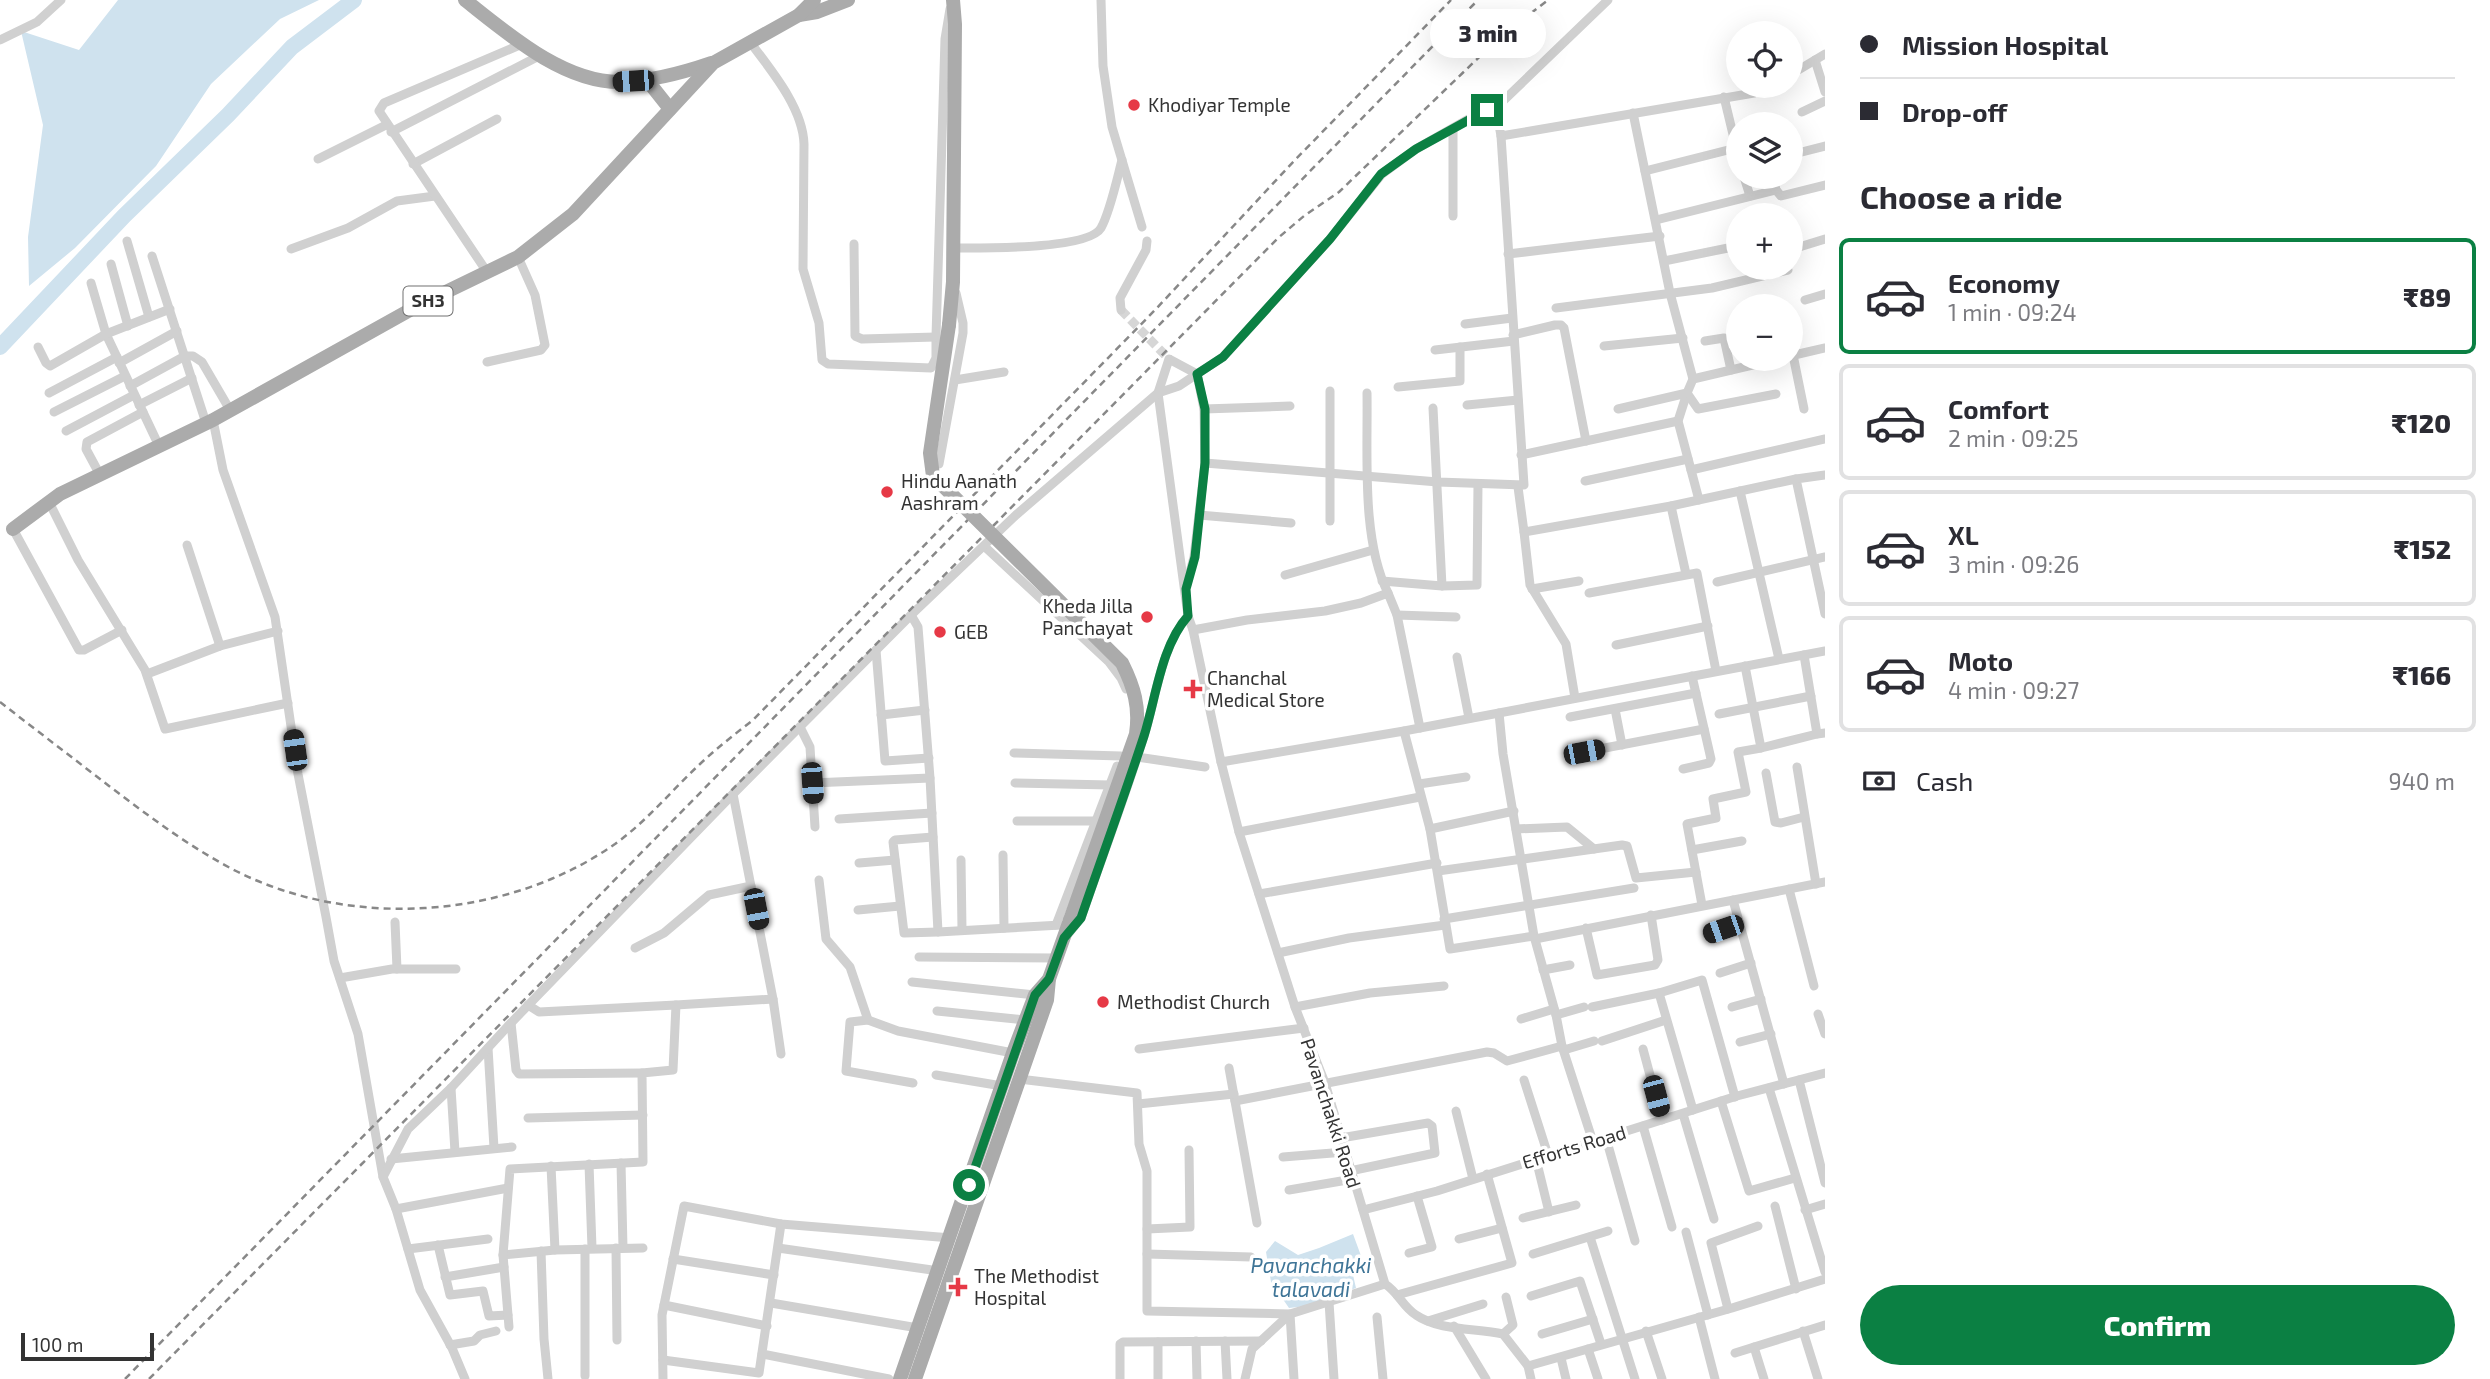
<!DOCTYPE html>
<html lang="en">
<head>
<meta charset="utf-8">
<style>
  body { margin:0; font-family:"Exo 2",sans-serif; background:#f2f2f3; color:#2b2b33; height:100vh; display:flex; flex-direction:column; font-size:26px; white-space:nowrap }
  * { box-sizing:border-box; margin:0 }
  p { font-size:23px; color:#7c7c81 }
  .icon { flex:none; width:38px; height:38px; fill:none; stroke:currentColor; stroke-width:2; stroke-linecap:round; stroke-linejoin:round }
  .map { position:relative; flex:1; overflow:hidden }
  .details { display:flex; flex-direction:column; background:#fff; width:665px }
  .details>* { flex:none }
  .banner { display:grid; align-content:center; height:154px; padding:0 35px; background:#fff }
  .fabs { position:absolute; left:1726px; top:21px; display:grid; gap:14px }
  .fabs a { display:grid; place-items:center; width:77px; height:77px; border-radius:50%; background:#fff; box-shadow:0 7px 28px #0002; font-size:35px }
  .scale { position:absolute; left:21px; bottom:18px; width:133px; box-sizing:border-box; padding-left:7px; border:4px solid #333; border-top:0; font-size:19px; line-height:24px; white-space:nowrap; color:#333; -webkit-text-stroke:5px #fff; paint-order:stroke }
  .end { position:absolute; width:32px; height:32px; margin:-16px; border:9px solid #0b8043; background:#fff; box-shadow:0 0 0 4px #fff }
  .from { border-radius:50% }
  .bubble { position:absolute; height:49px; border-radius:24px; background:#fff; box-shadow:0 7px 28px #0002; font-size:23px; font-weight:800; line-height:49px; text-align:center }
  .car { position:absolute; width:21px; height:42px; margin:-21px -10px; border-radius:9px; box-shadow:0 0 5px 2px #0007; background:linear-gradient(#222 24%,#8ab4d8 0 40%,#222 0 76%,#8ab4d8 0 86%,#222 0) }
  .banner b { display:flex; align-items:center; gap:24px; height:66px; font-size:26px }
  .banner b+b { border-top:2px solid #e1e1e2 }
  .banner i { width:18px; height:18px; background:#2b2b33 }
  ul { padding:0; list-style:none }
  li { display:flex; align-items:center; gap:21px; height:116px; margin:0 14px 10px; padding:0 21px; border:4px solid #e1e1e2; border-radius:10px }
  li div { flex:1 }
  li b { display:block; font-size:26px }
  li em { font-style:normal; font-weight:800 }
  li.selected { border-color:#0b8043 }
  li>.icon { width:63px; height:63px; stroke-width:1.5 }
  h2 { padding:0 35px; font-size:32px; line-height:84px }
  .pay { display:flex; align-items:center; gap:18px; height:77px; padding:0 35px; font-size:26px }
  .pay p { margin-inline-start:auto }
  .action { display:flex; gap:14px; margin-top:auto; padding:14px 35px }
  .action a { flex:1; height:80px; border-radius:42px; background:#0b8043; color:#fff; font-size:28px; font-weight:800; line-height:80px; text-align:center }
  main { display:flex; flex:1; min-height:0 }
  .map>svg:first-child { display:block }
  .water { fill:#cfe2ee }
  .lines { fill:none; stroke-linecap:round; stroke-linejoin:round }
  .river { stroke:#cfe2ee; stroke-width:16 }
  .street-tunnel { stroke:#d6d6d6; stroke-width:9; stroke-dasharray:9 4.5; stroke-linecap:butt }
  .street { stroke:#d0d0d0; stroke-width:9 }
  .primary { stroke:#ababab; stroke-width:14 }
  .rail { stroke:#888; stroke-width:2.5; stroke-dasharray:7 5; stroke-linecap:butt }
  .primary-bridge { stroke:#ababab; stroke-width:14 }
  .route { stroke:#0b8043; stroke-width:9 }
  .poi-dot { fill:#e63946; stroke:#fff; stroke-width:2.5 }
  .labels { text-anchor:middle; stroke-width:7; stroke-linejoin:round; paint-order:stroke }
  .shield { fill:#fff; stroke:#707070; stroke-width:2 }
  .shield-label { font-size:18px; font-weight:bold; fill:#333 }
  .poi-label { font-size:19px; fill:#333; stroke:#fff; text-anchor:start }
  .street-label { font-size:19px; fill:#333; stroke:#fff }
  .water-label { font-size:21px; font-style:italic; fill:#3f7597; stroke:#fff }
</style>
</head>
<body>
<main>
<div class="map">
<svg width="1825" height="1379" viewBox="0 0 1825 1379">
  <rect width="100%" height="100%" fill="#fff"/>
  <g class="water">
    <polygon points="118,0 319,0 280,19 211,84 156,166 75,248 29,286 28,237 43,125 21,31 79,50"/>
    <polygon points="1353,1234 1364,1264 1353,1275 1356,1288 1306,1306 1289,1308 1271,1282 1266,1252 1275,1241 1298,1255 1319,1248"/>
  </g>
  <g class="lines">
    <polyline class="river" points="0,347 124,216 228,115 292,47 354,0"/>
    <polyline class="street-tunnel" points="1121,310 1169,359"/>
    <g class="street">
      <polyline points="1101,0 1103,66 1112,127 1142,227"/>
      <polyline points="0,40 37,22 61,0"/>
      <path d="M750 42C771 70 803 108 804 144L803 269 819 323 822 360 828 364 931 368 936 358V337L945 39 950 9"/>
      <polyline points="1815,60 1825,92"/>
      <polyline points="1790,75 1825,54"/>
      <polyline points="1724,97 1737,151"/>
      <polyline points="1802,112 1825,101"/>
      <polyline points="1633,113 1670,293 1693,379"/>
      <polyline points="1453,129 1453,216"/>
      <polyline points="391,132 541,55"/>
      <polyline points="1501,136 1754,93 1771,86"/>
      <polyline points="1790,155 1825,146"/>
      <polyline points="318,159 386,125"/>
      <polyline points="413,164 497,119"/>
      <polyline points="1645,171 1736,148"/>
      <polyline points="1744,177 1750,196"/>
      <polyline points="1773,177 1776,190"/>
      <polyline points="1656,220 1776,190 1781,196 1825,185"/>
      <polyline points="127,241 149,317"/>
      <polyline points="854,244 855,336 862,339 936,337"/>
      <path d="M953 248C979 248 1088 250 1101 228 1110 212 1117 179 1122 160"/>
      <polyline points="1796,248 1825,239"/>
      <polyline points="291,249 348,228 397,201 435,196"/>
      <polyline points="1508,254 1660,236"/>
      <polyline points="152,256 206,423"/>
      <polyline points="1664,261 1738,246"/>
      <polyline points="111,264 128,326"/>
      <polyline points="487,272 379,111 384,103 522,44"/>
      <polyline points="91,283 106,334 159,446"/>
      <polyline points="1805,300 1825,294"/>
      <polyline points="1556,308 1712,288 1788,270"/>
      <polyline points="1121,310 1120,298 1146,250 1147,241"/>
      <polyline points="1465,324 1512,318"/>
      <polyline points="1513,335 1555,325 1561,325 1564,328 1586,441"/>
      <polyline points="1705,341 1724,338 1731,370"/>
      <polyline points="1604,346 1683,338"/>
      <polyline points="38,347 46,363 50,366 106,334 170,309"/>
      <polyline points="1435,350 1514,341"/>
      <polyline points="1793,355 1804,409"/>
      <polyline points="1790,356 1825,348"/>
      <polyline points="487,362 541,350 545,345 535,295 518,257"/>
      <polyline points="119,363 177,331"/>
      <polyline points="955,380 1004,372"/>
      <polyline points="130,386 185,356 193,356 202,362 230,410"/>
      <polyline points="1398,387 1460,381 1460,347"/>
      <polyline points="49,393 117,357"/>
      <polyline points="1158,393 1188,616 1193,630 1221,762 1404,731 1825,651"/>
      <polyline points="1158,393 1169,359 1197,374 1223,357 1330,239 1382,174 1416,149 1481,112 1498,109"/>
      <path d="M1367 393C1368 454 1361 539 1388 593"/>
      <polyline points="1687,393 1678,421 1699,500"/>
      <polyline points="1687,393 1698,409 1776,394"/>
      <polyline points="139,405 192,378"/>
      <polyline points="1467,405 1518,400"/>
      <polyline points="1433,408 1442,586"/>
      <polyline points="1204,409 1290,406"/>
      <polyline points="1618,409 1687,393 1693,379 1778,359"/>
      <polyline points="54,412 125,376"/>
      <polyline points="213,420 223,470 275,617 298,774 326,917 334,961 358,1034 383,1177 396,1209 420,1290 452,1348 465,1379"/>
      <polyline points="66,431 134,395"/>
      <polyline points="1521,455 1678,421"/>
      <polyline points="939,464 963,333 963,323 956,293"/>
      <polyline points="1691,470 1825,439"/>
      <polyline points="100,475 86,449 87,442 143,412"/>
      <polyline points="1825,475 1796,479 1825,614"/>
      <polyline points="1585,481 1688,459"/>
      <polyline points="1518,487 1524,532 1671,506 1796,479"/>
      <polyline points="1740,491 1779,659"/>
      <polyline points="49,502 78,560 145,670 165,729 288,703"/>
      <polyline points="1671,506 1686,574"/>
      <polyline points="1199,515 1291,523"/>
      <polyline points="1330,521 1330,391"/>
      <polyline points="13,529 79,650 84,650 122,630"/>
      <polyline points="1524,532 1530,585 1566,644 1575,698"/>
      <polyline points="187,545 220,646"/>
      <polyline points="984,546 1109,662 1121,678 1126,689"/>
      <polyline points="1285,575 1373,550"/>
      <polyline points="1382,581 1442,586 1477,585 1478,484"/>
      <polyline points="1717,582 1825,557"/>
      <polyline points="1187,584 1194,557 1205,463 1438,482 1524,485 1501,136 1497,114 1502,102 1608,0"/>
      <polyline points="1532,589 1579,581"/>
      <polyline points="1589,593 1697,573 1716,671"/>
      <polyline points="911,615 918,627 930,778 938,932 1061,925"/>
      <polyline points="1397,615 1456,617"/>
      <polyline points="1193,630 1247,620 1325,611 1361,603 1388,593 1397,615 1420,728"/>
      <polyline points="1616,645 1708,626"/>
      <polyline points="876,650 885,761 929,758"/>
      <polyline points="1804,655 1817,734 1825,733"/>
      <polyline points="1457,657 1469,718"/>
      <polyline points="147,674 220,646 278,631"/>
      <polyline points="1615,709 1622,745"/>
      <polyline points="1499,713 1503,754 1534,936 1556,1015 1562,1046 1593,1142"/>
      <polyline points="1719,714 1811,696"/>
      <polyline points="881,715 925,710"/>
      <polyline points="1570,717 1696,693"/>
      <polyline points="800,727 810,747 815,827"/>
      <polyline points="1404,731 1430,829 1450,949 1534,936"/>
      <polyline points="1761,748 1817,734"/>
      <polyline points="1584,752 1704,729"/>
      <polyline points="1014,753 1121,756"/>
      <polyline points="1137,757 1205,767"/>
      <path d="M1221 762 1239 832 1295 1007 1325 1083 1385 1284C1398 1292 1403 1307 1416 1315 1439 1331 1476 1328 1503 1334L1528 1366 1531 1379"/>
      <polyline points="1797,767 1816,884"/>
      <polyline points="1683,769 1709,763 1711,759 1692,676"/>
      <polyline points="1766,773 1775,822 1781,823 1804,817"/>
      <polyline points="812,783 930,778"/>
      <polyline points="1015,783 1110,785"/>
      <polyline points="1419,784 1466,777"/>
      <polyline points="839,819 932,813"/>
      <polyline points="1017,821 1096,821"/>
      <polyline points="1430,829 1514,811"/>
      <polyline points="1516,829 1567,827 1594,849"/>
      <polyline points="1239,832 1420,797"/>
      <polyline points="933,837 895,840 893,842 904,933 938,932"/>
      <polyline points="1692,850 1742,841"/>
      <polyline points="1003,855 1004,928"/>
      <polyline points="961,860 962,930"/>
      <polyline points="859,863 895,860"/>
      <polyline points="1438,871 1622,845 1627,846 1636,878 1696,872"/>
      <polyline points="819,880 826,939 850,967 868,1020"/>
      <polyline points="1789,889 1814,986"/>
      <polyline points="1259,894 1437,863"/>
      <polyline points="1733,900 1784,1084"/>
      <polyline points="1702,905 1687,824 1716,818 1713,799 1746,792 1738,752 1761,748 1745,666"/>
      <polyline points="858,910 900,906"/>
      <polyline points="1444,919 1634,888"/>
      <polyline points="395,922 397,969"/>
      <polyline points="1056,925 1117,766"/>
      <polyline points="1586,928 1597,975 1655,965 1658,960 1651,915"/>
      <path d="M1069 933 1081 918C1102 857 1125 797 1144 736 1156 698 1161 646 1188 616"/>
      <polyline points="1707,934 1740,923"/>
      <polyline points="1535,939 1825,882"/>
      <polyline points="635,948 664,933 709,895 751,886"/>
      <polyline points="1278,953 1349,938 1445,925"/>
      <polyline points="919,957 1057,958"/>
      <polyline points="1543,970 1570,965"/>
      <polyline points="1720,973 1751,963"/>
      <polyline points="340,978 392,969 456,969"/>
      <polyline points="912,982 1035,995"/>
      <polyline points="773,999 781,1054"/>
      <polyline points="528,1005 539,1012 676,1005"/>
      <polyline points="1295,1007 1370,993 1444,986"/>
      <polyline points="1592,1007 1659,993"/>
      <polyline points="1732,1007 1761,999"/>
      <polyline points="937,1011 1025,1020"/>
      <polyline points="1818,1014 1825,1034"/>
      <polyline points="1556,1015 1584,1007"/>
      <polyline points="1521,1019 1554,1009"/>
      <polyline points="511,1023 516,1070 519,1074 642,1073"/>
      <polyline points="1602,1041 1666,1020"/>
      <polyline points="1740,1042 1771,1034"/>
      <polyline points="488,1048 494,1148"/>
      <polyline points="1139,1049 1304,1028"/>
      <polyline points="1643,1049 1662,1120"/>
      <polyline points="1564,1050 1594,1041"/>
      <polyline points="1229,1068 1257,1223"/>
      <polyline points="936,1075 1002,1086"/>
      <polyline points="1019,1079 1137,1093 1139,1144 1147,1171 1147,1311 1290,1314 1294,1379"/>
      <polyline points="1524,1080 1548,1155"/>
      <polyline points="1799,1080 1825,1183"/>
      <polyline points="913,1083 846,1071 850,1022 868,1020 898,1031 1013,1053"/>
      <polyline points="451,1088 455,1152"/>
      <polyline points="1769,1088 1825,1272"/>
      <polyline points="1235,1101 1487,1052 1494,1053 1507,1061 1562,1046"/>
      <polyline points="1721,1101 1749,1191 1795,1178"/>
      <polyline points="1138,1104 1234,1094"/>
      <polyline points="1693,1110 1659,993 1702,980 1735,1097"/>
      <polyline points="1456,1111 1473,1179"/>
      <polyline points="1683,1114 1714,1219"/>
      <polyline points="528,1118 643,1115"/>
      <polyline points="1643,1126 1672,1227"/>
      <polyline points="1341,1138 1428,1123 1432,1126 1435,1153 1350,1171"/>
      <polyline points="1606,1138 1635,1241"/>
      <polyline points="1283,1157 1345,1152"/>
      <polyline points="391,1159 512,1147"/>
      <polyline points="1536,1159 1549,1212"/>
      <polyline points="621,1163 623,1248"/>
      <polyline points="589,1164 592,1248"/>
      <polyline points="551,1166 555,1250"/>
      <polyline points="383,1177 408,1129 451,1088 508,1026 733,794 911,615 1016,515 1158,393 1179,386 1197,374 1204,409 1205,463"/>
      <polyline points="1289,1190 1353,1179"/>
      <polyline points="1775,1206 1796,1289"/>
      <polyline points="396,1209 508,1188"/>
      <polyline points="1363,1210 1437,1191 1737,1096 1825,1073"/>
      <polyline points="1805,1210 1825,1204"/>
      <polyline points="1523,1218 1576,1205"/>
      <polyline points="1147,1229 1190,1227 1189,1150"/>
      <polyline points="1686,1232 1708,1315"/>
      <polyline points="1590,1237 1635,1379"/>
      <polyline points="1459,1239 1502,1228"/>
      <polyline points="438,1245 450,1295 483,1291 489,1316 508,1315"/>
      <polyline points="616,1248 617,1340"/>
      <polyline points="778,1248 939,1271"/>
      <polyline points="408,1249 488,1239"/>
      <polyline points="541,1251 544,1339 548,1379"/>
      <polyline points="1409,1253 1432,1247 1417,1196"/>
      <polyline points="1147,1254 1251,1257"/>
      <polyline points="1533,1254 1608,1231"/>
      <polyline points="503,1255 555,1250 643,1248"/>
      <polyline points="673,1259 774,1275"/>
      <polyline points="445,1277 504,1267"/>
      <polyline points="1397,1295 1512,1263 1487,1174"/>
      <polyline points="1531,1296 1580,1281 1601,1344"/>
      <polyline points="1329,1302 1334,1379"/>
      <polyline points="771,1303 918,1328"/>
      <polyline points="664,1305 767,1326"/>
      <polyline points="1728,1309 1711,1243 1758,1226"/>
      <polyline points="1377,1317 1383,1379"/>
      <polyline points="1699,1317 1715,1379"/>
      <polyline points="1428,1321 1483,1304"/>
      <polyline points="1454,1326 1486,1379"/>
      <polyline points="509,1327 503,1255 510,1169 643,1162 642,1073 673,1070 676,1005 773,999 733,794"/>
      <polyline points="1646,1331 1662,1379"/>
      <polyline points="1803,1331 1818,1379"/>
      <polyline points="1503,1334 1513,1325 1506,1297"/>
      <polyline points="1542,1334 1593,1319"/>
      <polyline points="1196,1341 1197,1379"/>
      <polyline points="1225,1341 1227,1379"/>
      <polyline points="450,1345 474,1341 480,1335 496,1331"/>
      <polyline points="1754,1347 1764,1379"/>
      <polyline points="1588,1349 1598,1379"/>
      <polyline points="1735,1353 1825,1325"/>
      <polyline points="762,1354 889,1379"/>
      <polyline points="1561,1358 1566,1379"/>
      <polyline points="663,1360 759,1373 781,1224"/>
      <polyline points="1528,1366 1732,1308 1825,1279"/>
      <polyline points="585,1376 585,1249"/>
      <polyline points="663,1379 662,1315 684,1206 781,1224 951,1238"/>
      <polyline points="1120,1379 1120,1344 1123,1342 1261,1341"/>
      <polyline points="1158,1379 1158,1342"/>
      <polyline points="1245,1379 1252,1349 1290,1314 1385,1284"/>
    </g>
    <g class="primary">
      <path d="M465 0C508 34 564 83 621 82 653 81 682 73 711 63"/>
      <polyline points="799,15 817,12 848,0"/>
      <polyline points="647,80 670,109"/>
      <polyline points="949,325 953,282 955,24 953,0"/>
      <polyline points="13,529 60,494 213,420 419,305 518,257 573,214 713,63 799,15 814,0"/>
      <polyline points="900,1379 1013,1053 1035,995 1049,979"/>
      <polyline points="915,1379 1047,1000 1049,979 1070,920"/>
    </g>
    <g class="rail">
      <path d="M0 702C36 730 73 758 109 786 150 817 191 848 236 871 353 930 508 919 615 844 647 821 672 790 700 764 717 748 735 734 753 720L1156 309 1294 161 1451 0"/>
      <polyline points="125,1379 1478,0"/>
      <polyline points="149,1379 1278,238 1304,216 1339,192 1500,37 1548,0"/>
    </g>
    <path class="primary-bridge" d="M949 325 930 453 933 476 1122 663C1134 687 1140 707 1136 734L1070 920"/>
  </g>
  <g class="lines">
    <path class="route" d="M969 1185 1035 995 1049 979 1064 938 1081 918C1102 857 1124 797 1144 736 1156 698 1161 646 1188 616L1186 589 1195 557 1205 463V409L1197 374 1223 357 1330 239 1381 174 1416 149 1487 110"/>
  </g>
  <g class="poi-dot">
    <circle cx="1134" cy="105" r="7"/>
    <circle cx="887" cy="492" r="7"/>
    <circle cx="1147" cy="617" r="7"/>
    <circle cx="940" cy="632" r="7"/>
    <path d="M1189.5 678.5h7v7h7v7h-7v7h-7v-7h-7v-7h7z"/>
    <circle cx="1103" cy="1002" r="7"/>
    <path d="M954.5 1276.5h7v7h7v7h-7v7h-7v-7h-7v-7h7z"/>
  </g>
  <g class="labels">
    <rect class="shield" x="403.5" y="286.5" width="49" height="29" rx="5"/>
    <g class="shield-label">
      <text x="428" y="307">SH3</text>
    </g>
    <g class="poi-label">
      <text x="1148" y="112">Khodiyar Temple</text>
      <text x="901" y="488">Hindu Aanath<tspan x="901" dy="22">Aashram</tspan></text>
      <text x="1133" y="613" text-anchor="end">Kheda Jilla<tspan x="1133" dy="22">Panchayat</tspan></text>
      <text x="954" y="639">GEB</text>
      <text x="1207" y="685">Chanchal<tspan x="1207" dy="22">Medical Store</tspan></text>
      <text x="1117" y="1009">Methodist Church</text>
      <text x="974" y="1283">The Methodist<tspan x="974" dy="22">Hospital</tspan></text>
    </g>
    <g class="street-label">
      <text transform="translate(1331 1113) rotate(72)" y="7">Pavanchakki Road</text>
      <text transform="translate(1574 1147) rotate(-17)" y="7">Efforts Road</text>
    </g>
    <g class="water-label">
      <text x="1311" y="1273">Pavanchakki<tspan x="1311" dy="24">talavadi</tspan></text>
    </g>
  </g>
</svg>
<div class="fabs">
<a><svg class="icon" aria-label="locate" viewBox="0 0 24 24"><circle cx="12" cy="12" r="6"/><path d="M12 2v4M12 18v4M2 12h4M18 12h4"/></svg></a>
<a><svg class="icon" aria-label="layers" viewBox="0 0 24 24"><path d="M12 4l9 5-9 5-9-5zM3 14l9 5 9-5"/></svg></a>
<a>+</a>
<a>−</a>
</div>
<div class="scale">100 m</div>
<i class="end from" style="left:969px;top:1185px"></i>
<i class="end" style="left:1487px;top:110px"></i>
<div class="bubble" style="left:1430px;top:9px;width:116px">3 min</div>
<i class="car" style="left:633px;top:81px;rotate:266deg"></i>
<i class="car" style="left:295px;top:750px;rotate:352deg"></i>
<i class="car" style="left:1584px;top:752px;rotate:79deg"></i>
<i class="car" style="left:812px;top:783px;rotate:176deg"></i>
<i class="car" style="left:756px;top:909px;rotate:169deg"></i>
<i class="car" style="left:1723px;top:929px;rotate:251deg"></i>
<i class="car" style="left:1656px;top:1096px;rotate:165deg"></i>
</div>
<section class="details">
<div class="banner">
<b><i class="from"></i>Mission Hospital</b>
<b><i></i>Drop-off</b>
</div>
<h2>Choose a ride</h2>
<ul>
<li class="selected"><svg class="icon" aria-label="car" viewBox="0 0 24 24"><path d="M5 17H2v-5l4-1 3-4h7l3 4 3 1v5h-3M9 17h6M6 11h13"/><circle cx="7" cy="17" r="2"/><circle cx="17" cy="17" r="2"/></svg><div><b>Economy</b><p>1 min · 09:24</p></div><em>₹89</em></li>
<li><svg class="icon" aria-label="car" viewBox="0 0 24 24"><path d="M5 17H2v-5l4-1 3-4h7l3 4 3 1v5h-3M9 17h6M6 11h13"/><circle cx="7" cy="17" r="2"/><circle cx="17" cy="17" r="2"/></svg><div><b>Comfort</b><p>2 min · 09:25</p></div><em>₹120</em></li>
<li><svg class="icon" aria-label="car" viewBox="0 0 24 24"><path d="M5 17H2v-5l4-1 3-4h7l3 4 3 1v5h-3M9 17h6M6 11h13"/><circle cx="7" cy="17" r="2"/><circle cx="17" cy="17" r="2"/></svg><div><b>XL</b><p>3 min · 09:26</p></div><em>₹152</em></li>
<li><svg class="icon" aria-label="car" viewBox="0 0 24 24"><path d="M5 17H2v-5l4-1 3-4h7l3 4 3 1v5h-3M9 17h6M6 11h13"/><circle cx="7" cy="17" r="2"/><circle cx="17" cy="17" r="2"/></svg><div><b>Moto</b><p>4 min · 09:27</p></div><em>₹166</em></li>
</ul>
<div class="pay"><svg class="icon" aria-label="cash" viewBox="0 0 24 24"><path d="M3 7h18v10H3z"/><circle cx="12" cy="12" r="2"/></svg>Cash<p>940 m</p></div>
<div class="action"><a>Confirm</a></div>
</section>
</main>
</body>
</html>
